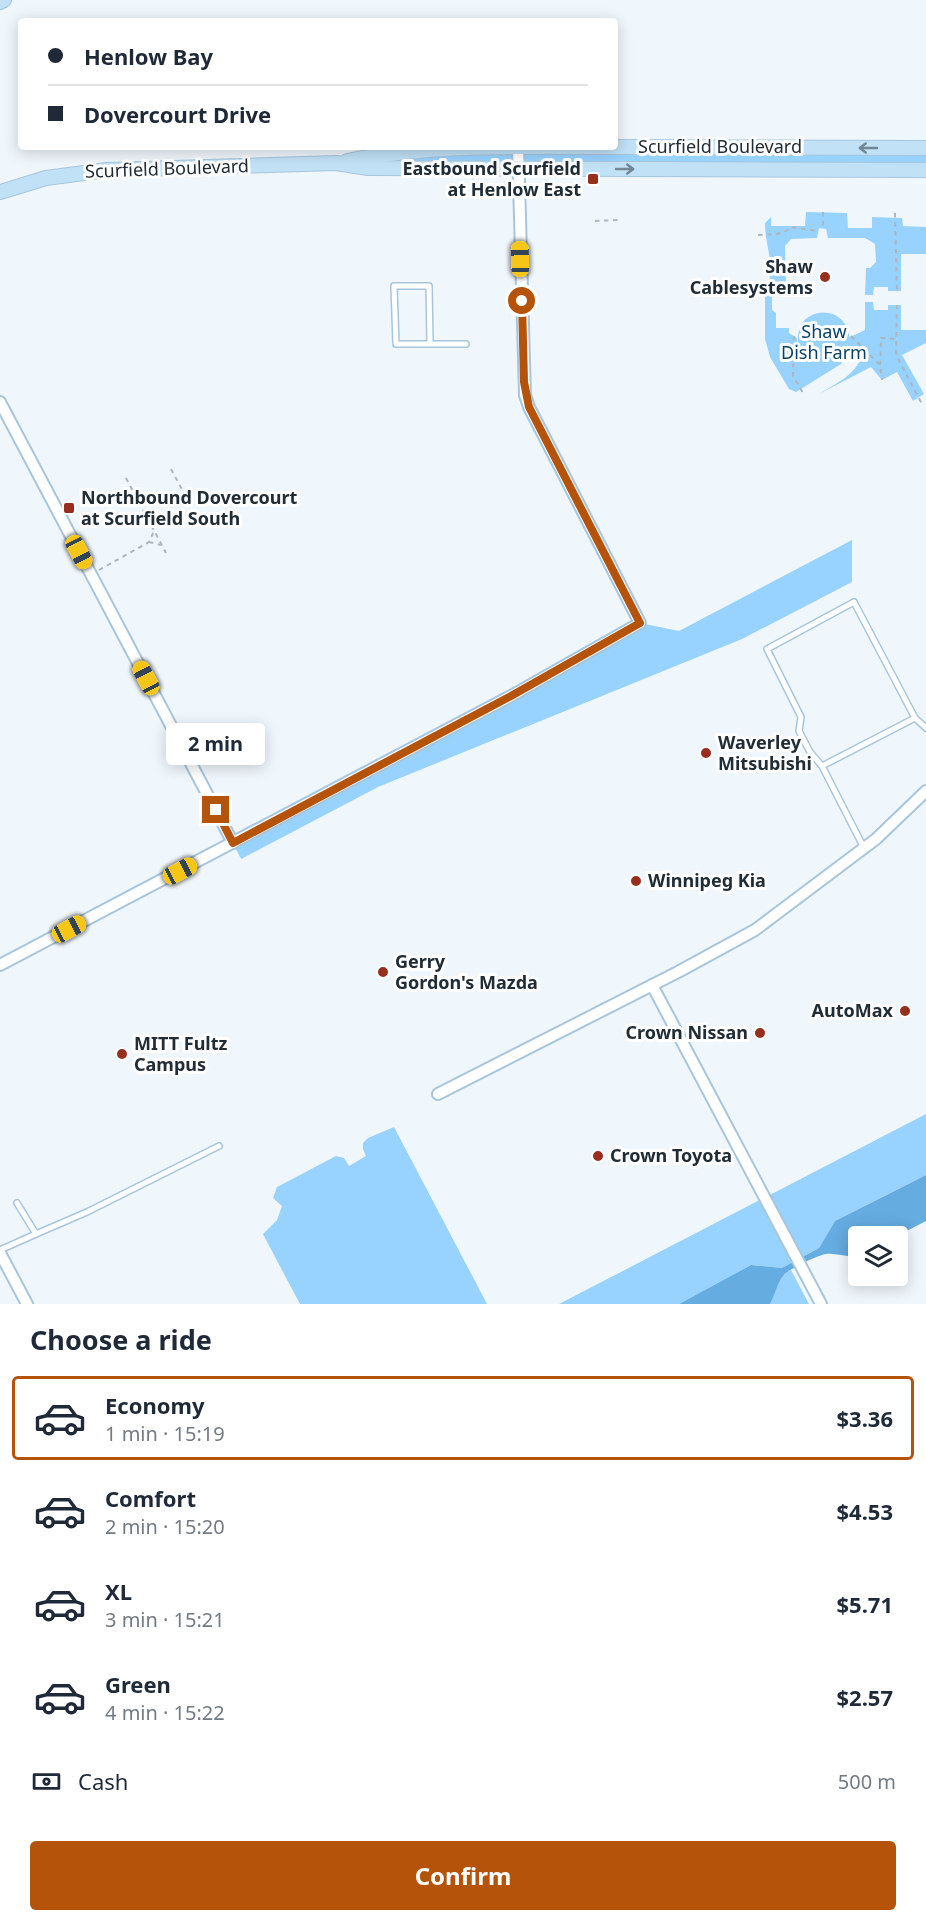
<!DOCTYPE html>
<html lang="en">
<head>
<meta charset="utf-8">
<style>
  body { margin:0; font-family:"Noto Sans",sans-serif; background:#f6f6f7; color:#1f2937; height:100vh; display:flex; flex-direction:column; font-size:22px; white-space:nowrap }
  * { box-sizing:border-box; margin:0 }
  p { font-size:20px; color:#747a83 }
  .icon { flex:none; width:33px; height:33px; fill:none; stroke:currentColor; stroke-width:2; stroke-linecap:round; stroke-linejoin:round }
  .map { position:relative; height:1304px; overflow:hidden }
  .sheet { display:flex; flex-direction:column; background:#fff; flex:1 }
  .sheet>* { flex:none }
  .hud { position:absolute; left:18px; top:18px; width:600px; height:132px; border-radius:6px; box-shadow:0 3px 15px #0003; display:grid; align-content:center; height:132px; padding:0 30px; background:#fff }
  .controls { position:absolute; left:848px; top:1226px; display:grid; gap:12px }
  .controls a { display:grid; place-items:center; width:60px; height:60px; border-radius:6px; background:#fff; box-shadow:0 3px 15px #0003; font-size:30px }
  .end { position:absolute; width:27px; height:27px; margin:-14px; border:8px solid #b45309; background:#fff; box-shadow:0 0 0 3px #fff }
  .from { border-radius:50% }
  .bubble { position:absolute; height:42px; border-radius:6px; background:#fff; box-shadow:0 3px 15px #0003; font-size:20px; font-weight:700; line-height:42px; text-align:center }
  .car { position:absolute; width:18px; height:36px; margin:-18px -9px; border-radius:8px; box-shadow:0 0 4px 2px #0007; background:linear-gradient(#f5c518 24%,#345 0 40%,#f5c518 0 76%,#345 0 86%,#f5c518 0) }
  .hud b { display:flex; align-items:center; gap:21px; height:57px; font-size:22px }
  .hud b+b { border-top:2px solid #e0e1e3 }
  .hud i { width:15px; height:15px; background:#1f2937 }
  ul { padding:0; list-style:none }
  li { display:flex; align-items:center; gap:18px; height:84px; margin:0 12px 9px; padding:0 18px; border:3px solid transparent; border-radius:6px }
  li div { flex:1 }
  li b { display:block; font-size:22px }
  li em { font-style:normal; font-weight:700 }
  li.active { border-color:#b45309 }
  li>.icon { width:54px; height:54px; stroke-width:1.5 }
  h2 { padding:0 30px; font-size:27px; line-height:72px }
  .pay { display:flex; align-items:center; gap:15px; height:66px; padding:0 30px; font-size:22px }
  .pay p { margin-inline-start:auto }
  .cta { display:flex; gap:12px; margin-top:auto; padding:12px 30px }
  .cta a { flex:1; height:69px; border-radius:6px; background:#b45309; color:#fff; font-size:24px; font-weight:700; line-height:69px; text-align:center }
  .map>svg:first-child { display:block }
  .green { fill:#98d2fe }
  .water { fill:#65ace0 }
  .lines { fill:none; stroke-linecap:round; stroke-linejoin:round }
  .lane-casing { stroke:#a7c6dd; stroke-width:8 }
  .street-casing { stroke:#a7c6dd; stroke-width:14 }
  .secondary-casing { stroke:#a7c6dd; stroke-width:16 }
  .path { stroke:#aeb6bd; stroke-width:2; stroke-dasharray:4.5 4.5; stroke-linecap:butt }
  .lane { stroke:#fff; stroke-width:5 }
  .street { stroke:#fff; stroke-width:10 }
  .secondary { stroke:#c1e1f6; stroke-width:14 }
  .oneway { stroke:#718796 }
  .route { stroke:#b45309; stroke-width:8 }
  .poi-dot { fill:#982e1d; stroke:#fff; stroke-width:2 }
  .labels { text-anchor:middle; stroke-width:6; stroke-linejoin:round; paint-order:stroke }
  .street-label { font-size:18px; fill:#212d36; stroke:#fff }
  .poi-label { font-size:18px; font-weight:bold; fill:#212d36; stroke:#fff; text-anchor:start }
  .park-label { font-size:18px; fill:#084265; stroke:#fff }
</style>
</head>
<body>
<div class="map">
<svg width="926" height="1304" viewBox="0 0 926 1304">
  <rect width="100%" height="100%" fill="#f0f7fc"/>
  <g class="green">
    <polygon points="926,148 926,170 368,168 374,156"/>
    <path d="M806 212 847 213 848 228H872V217L902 218 903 226 926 227V254H901V291H888V287H874L873 295H865L866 268H870L876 262 875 244 865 238H828L826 229 819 228 817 238 791 239 785 246 786 292H775L772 296V310L776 313V328H789V333L797 338V353C798 344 797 333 801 325 810 309 835 308 845 324 847 328 848 333 850 337L865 330V302H873L874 310H888V305H901V330H926V343L902 355 924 394 913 401 897 372 882 380 871 367 819 394C837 383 856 375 862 355L850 348 841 364 796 392 789 389 770 357 765 339V288C778 272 764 242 765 223L771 217V226H805Z"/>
    <polygon points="852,540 852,582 742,639 378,787 241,859 233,843 640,623 679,631"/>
    <polygon points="926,1114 926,1175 835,1221 819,1248 782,1268 751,1265 679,1304 559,1304"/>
    <polygon points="394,1127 487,1304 300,1304 265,1238 263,1234 277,1220 282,1206 273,1198 277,1187 336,1156 344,1158 349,1166 366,1156 363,1149 363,1143 368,1138"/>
    <path d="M791 1270 809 1304H770C776 1292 778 1277 791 1270Z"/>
  </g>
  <path class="water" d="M926 1175V1221L897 1236H858V1256C849 1258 836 1253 826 1254 818 1255 789 1269 784 1275 777 1283 775 1295 770 1304H679L751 1265 782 1268 819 1248 835 1221Z"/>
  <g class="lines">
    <g class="lane-casing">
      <g id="lane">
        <polyline points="430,344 429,286 394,286 396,344 466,344"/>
        <polyline points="822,766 915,718"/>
        <polyline points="864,848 822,766 810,752 799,731 801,717 767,649 854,602 915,718 926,728"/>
        <polyline points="36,1234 87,1212 219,1146"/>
        <polyline points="0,1250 36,1234 17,1203"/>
      </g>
    </g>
    <g class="street-casing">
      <g id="street">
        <polyline points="0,402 233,843"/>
        <polyline points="0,965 511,696 640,623 529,407 525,395 518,147"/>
        <polyline points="652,985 821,1304"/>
        <polyline points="438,1094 678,972 755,930 876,839 926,791"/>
        <polyline points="0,1253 27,1304"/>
      </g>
    </g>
    <g class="secondary-casing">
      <g id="secondary">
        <polyline points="0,2 4,0"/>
        <path d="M347 161C431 144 520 147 606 147 713 147 819 148 926 148"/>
        <polyline points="0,192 46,178 107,170 336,163 368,168 926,170"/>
      </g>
    </g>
    <g class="path">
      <polyline points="823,212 823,227"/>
      <polyline points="895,213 897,291"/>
      <polyline points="595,221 618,220"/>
      <path d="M758 235C770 234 782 236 791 227L818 231"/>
      <polyline points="897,305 896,355 922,404"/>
      <polyline points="794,336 793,376 803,393"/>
      <polyline points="851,336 880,365 882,380"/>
      <polyline points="880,365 881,338 896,339"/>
      <polyline points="171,469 186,497"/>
      <polyline points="126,478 166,553"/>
      <polyline points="149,542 161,545"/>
      <polyline points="99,570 149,542 154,531"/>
    </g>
    <use href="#lane" class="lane"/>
    <use href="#street" class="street"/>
    <use href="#secondary" class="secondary"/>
  </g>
  <defs><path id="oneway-shaft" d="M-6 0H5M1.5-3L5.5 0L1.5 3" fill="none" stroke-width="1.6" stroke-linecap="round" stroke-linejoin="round" transform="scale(1.5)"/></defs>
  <g class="oneway">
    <use href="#oneway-shaft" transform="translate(868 148) rotate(180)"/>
    <use href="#oneway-shaft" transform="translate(625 169)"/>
  </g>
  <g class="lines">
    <polyline class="route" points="216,810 233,843 511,696 640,623 529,407 524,382 522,301"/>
  </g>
  <g class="poi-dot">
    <rect x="587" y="173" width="12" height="12" rx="3"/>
    <circle cx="825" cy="277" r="6"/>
    <rect x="63" y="502" width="12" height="12" rx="3"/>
    <circle cx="706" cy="753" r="6"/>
    <circle cx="636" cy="881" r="6"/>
    <circle cx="383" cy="972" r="6"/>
    <circle cx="905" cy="1011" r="6"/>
    <circle cx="760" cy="1033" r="6"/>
    <circle cx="122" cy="1054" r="6"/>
    <circle cx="598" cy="1156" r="6"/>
  </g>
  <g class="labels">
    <g class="street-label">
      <text x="720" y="153">Scurfield Boulevard</text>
      <text transform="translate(167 169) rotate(-2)" y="6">Scurfield Boulevard</text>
    </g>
    <g class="poi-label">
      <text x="581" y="175" text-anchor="end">Eastbound Scurfield<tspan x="581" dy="21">at Henlow East</tspan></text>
      <text x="813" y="273" text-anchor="end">Shaw<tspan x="813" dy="21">Cablesystems</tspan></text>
      <text x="81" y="504">Northbound Dovercourt<tspan x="81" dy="21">at Scurfield South</tspan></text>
      <text x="718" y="749">Waverley<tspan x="718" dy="21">Mitsubishi</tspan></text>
      <text x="648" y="887">Winnipeg Kia</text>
      <text x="395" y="968">Gerry<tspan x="395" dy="21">Gordon's Mazda</tspan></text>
      <text x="893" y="1017" text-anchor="end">AutoMax</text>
      <text x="748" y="1039" text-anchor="end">Crown Nissan</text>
      <text x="134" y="1050">MITT Fultz<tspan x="134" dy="21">Campus</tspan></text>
      <text x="610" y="1162">Crown Toyota</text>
    </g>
    <g class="park-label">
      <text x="824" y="338">Shaw<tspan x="824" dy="21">Dish Farm</tspan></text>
    </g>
  </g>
</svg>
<div class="controls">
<a><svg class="icon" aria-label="layers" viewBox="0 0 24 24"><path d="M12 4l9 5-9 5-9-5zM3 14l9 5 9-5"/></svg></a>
</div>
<i class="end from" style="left:522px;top:301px"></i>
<i class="end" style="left:216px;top:810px"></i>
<div class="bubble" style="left:166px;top:723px;width:99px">2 min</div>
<i class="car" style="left:520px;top:259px;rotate:359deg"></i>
<i class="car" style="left:79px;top:552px;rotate:152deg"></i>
<i class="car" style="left:146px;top:678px;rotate:332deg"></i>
<i class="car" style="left:180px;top:871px;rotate:62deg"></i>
<i class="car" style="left:69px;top:929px;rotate:62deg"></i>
<div class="hud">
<b><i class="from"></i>Henlow Bay</b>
<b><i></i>Dovercourt Drive</b>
</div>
</div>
<section class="sheet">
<h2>Choose a ride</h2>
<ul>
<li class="active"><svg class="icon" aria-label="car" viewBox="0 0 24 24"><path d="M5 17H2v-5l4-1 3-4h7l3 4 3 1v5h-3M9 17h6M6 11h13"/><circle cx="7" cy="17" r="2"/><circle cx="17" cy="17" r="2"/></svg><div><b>Economy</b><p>1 min · 15:19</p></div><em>$3.36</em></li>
<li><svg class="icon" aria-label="car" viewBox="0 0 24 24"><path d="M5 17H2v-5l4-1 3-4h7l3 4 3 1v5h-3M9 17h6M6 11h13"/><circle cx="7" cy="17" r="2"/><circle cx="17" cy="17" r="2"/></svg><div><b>Comfort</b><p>2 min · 15:20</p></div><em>$4.53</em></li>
<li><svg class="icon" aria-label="car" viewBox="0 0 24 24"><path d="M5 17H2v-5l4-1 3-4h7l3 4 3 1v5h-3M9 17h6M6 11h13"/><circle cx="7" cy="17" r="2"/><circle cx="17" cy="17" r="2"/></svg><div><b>XL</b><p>3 min · 15:21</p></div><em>$5.71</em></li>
<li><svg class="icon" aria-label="car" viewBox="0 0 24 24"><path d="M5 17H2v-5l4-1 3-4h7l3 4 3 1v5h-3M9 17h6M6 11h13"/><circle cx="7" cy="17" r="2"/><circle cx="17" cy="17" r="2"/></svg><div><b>Green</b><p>4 min · 15:22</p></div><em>$2.57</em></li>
</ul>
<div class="pay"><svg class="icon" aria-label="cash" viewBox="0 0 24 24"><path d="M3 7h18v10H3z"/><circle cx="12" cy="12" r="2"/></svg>Cash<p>500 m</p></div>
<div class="cta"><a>Confirm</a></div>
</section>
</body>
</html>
